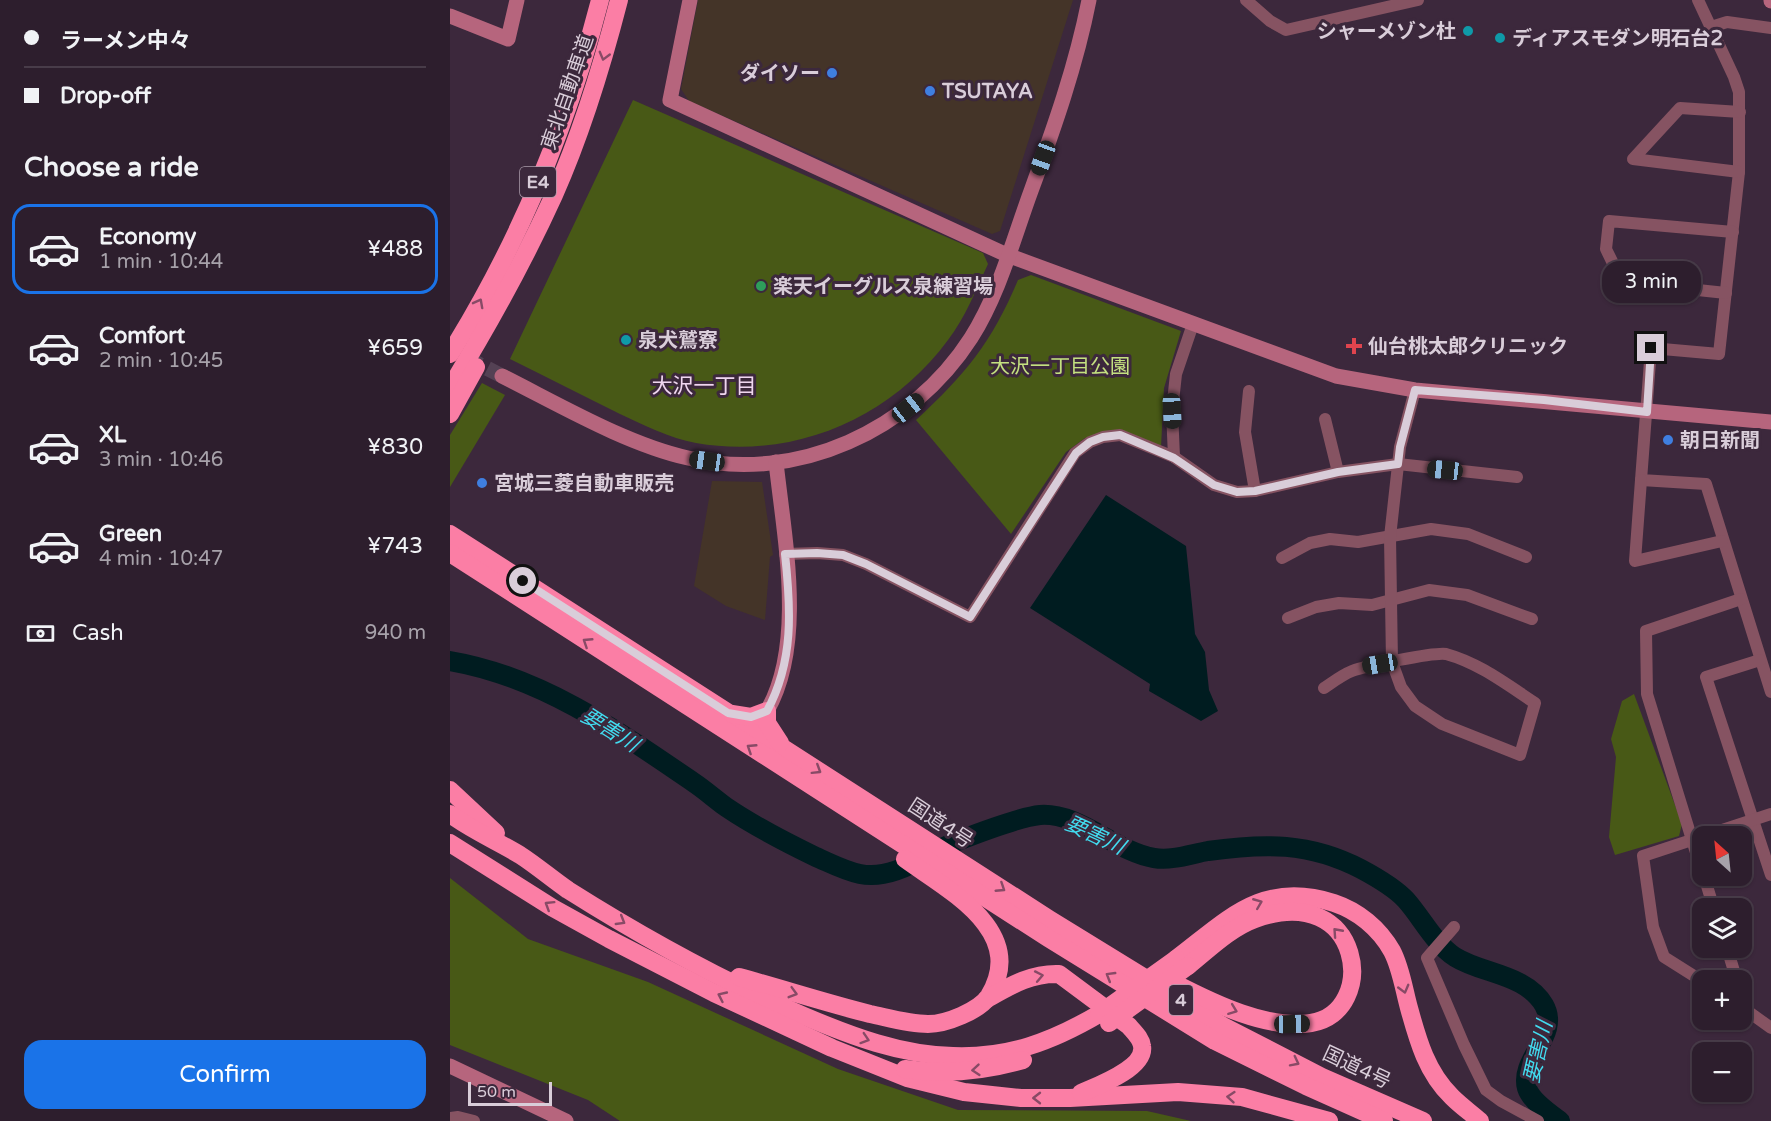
<!DOCTYPE html>
<html lang="en">
<head>
<meta charset="utf-8">
<style>
  body { margin:0; font-family:"Varela Round","Noto Sans JP",sans-serif; background:#392b39; color:#f1f3f6; height:100vh; display:flex; flex-direction:column; font-size:22px; white-space:nowrap }
  * { box-sizing:border-box; margin:0 }
  p { font-size:20px; color:#a7a2aa }
  .icon { flex:none; width:33px; height:33px; fill:none; stroke:currentColor; stroke-width:2; stroke-linecap:round; stroke-linejoin:round }
  .map { position:relative; flex:1; overflow:hidden }
  .side { display:flex; flex-direction:column; background:#2d1e2d; width:450px }
  .side>* { flex:none }
  .banner { display:grid; align-content:center; height:132px; padding:0 24px; background:#2d1e2d }
  .needle { width:39px; rotate:333deg }
  .buttons { position:absolute; left:1242px; top:826px; display:grid; gap:12px }
  .buttons a { display:grid; place-items:center; width:60px; height:60px; border-radius:12px; background:#2d1e2d; box-shadow:0 2px 4px #0004,0 0 0 2px #483c49; font-size:30px }
  .scale { position:absolute; left:18px; bottom:15px; width:84px; box-sizing:border-box; padding-left:6px; border:3px solid #d9cdd9; border-top:0; font-size:16px; line-height:21px; white-space:nowrap; color:#d9cdd9; -webkit-text-stroke:4px #3c283c; paint-order:stroke }
  .end { position:absolute; width:27px; height:27px; margin:-14px; border:8px solid #d9cdd9; background:#111; box-shadow:0 0 0 3px #111 }
  .from { border-radius:50% }
  .bubble { position:absolute; height:42px; border-radius:18px; background:#2d1e2d; box-shadow:0 2px 4px #0004,0 0 0 2px #483c49; font-size:20px; font-weight:600; line-height:42px; text-align:center }
  .car { position:absolute; width:18px; height:36px; margin:-18px -9px; border-radius:8px; box-shadow:0 0 4px 2px #0007; background:linear-gradient(#222 24%,#8ab4d8 0 40%,#222 0 76%,#8ab4d8 0 86%,#222 0) }
  .banner b { display:flex; align-items:center; gap:21px; height:57px; font-size:22px }
  .banner b+b { border-top:2px solid #483c49 }
  .banner i { width:15px; height:15px; background:#f1f3f6 }
  ul { padding:0; list-style:none }
  li { display:flex; align-items:center; gap:18px; height:90px; margin:0 12px 9px; padding:0 12px; border:3px solid transparent; border-radius:18px }
  li div { flex:1 }
  li b { display:block; font-size:22px }
  li em { font-style:normal; font-weight:600 }
  li.current { border-color:#1a73e8 }
  li>.icon { width:54px; height:54px; stroke-width:1.5 }
  h2 { padding:0 24px; font-size:27px; line-height:72px }
  .pay { display:flex; align-items:center; gap:15px; height:66px; padding:0 24px; font-size:22px }
  .pay p { margin-inline-start:auto }
  .button { display:flex; gap:12px; margin-top:auto; padding:12px 24px }
  .button a { flex:1; height:69px; border-radius:18px; background:#1a73e8; color:#fff; font-size:24px; font-weight:600; line-height:69px; text-align:center }
  main { display:flex; flex:1; min-height:0 }
  .map>svg:first-child { display:block }
  .commercial { fill:#443428 }
  .green { fill:#485916 }
  .water { fill:#001c20 }
  .lines { fill:none; stroke-linecap:round; stroke-linejoin:round }
  .river { stroke:#001c20; stroke-width:20 }
  .secondary-tunnel { stroke:#544154; stroke-width:15; stroke-dasharray:15 8; stroke-linecap:butt }
  .street { stroke:#865362; stroke-width:12 }
  .secondary { stroke:#b6657d; stroke-width:15 }
  .highway { stroke:#fb7ea5; stroke-width:18 }
  .highway-bridge { stroke:#fb7ea5; stroke-width:18 }
  .oneway { stroke:#884a66 }
  .route { stroke:#d9cdd9; stroke-width:8 }
  .culture-dot { fill:#0f9aa8; stroke:#3c283c; stroke-width:2 }
  .shop-dot { fill:#3f7fe0; stroke:#3c283c; stroke-width:2 }
  .leisure-dot { fill:#2e9e5b; stroke:#3c283c; stroke-width:2 }
  .health-dot { fill:#e0444e; stroke:#3c283c; stroke-width:2 }
  .labels { text-anchor:middle; stroke-width:6; stroke-linejoin:round; paint-order:stroke }
  .shield { fill:#3c283c; stroke:#aa9caa; stroke-width:1.5 }
  .shield-label { font-size:18px; font-weight:bold; fill:#d9cdd9 }
  .poi-label { font-size:20px; font-weight:bold; fill:#d9cdd9; stroke:#3c283c; text-anchor:start }
  .street-label { font-size:20px; fill:#d9cdd9; stroke:#3c283c }
  .park-label { font-size:20px; fill:#c4e180; stroke:#3c283c }
  .neighbourhood-label { font-size:21px; fill:#efd6ef; stroke:#3c283c }
  .water-label { font-size:21px; font-style:italic; fill:#42dbef; stroke:#3c283c }
</style>
</head>
<body>
<main>
<section class="side">
<div class="banner">
<b><i class="from"></i>ラーメン中々</b>
<b><i></i>Drop-off</b>
</div>
<h2>Choose a ride</h2>
<ul>
<li class="current"><svg class="icon" aria-label="car" viewBox="0 0 24 24"><path d="M5 17H2v-5l4-1 3-4h7l3 4 3 1v5h-3M9 17h6M6 11h13"/><circle cx="7" cy="17" r="2"/><circle cx="17" cy="17" r="2"/></svg><div><b>Economy</b><p>1 min · 10:44</p></div><em>¥488</em></li>
<li><svg class="icon" aria-label="car" viewBox="0 0 24 24"><path d="M5 17H2v-5l4-1 3-4h7l3 4 3 1v5h-3M9 17h6M6 11h13"/><circle cx="7" cy="17" r="2"/><circle cx="17" cy="17" r="2"/></svg><div><b>Comfort</b><p>2 min · 10:45</p></div><em>¥659</em></li>
<li><svg class="icon" aria-label="car" viewBox="0 0 24 24"><path d="M5 17H2v-5l4-1 3-4h7l3 4 3 1v5h-3M9 17h6M6 11h13"/><circle cx="7" cy="17" r="2"/><circle cx="17" cy="17" r="2"/></svg><div><b>XL</b><p>3 min · 10:46</p></div><em>¥830</em></li>
<li><svg class="icon" aria-label="car" viewBox="0 0 24 24"><path d="M5 17H2v-5l4-1 3-4h7l3 4 3 1v5h-3M9 17h6M6 11h13"/><circle cx="7" cy="17" r="2"/><circle cx="17" cy="17" r="2"/></svg><div><b>Green</b><p>4 min · 10:47</p></div><em>¥743</em></li>
</ul>
<div class="pay"><svg class="icon" aria-label="cash" viewBox="0 0 24 24"><path d="M3 7h18v10H3z"/><circle cx="12" cy="12" r="2"/></svg>Cash<p>940 m</p></div>
<div class="button"><a>Confirm</a></div>
</section>
<div class="map">
<svg width="1321" height="1121" viewBox="0 0 1321 1121">
  <rect width="100%" height="100%" fill="#3c283c"/>
  <g class="commercial">
    <polygon points="248,0 623,0 550,231 542,234 239,101 231,89"/>
    <polygon points="262,481 312,482 323,555 320,557 315,620 276,606 244,586"/>
  </g>
  <g class="green">
    <path d="M183 100 533 253 538 264C526 290 515 318 498 340 440 419 343 460 246 443 219 438 194 425 170 414 133 396 97 377 60 359Z"/>
    <path d="M581 275 731 331 714 388 711 447 674 432 635 438 616 452 561 534 466 420C515 375 542 342 568 280Z"/>
    <polygon points="32,383 55,395 0,487 0,435"/>
    <polygon points="1184,694 1232,824 1229,836 1165,855 1159,837 1166,757 1161,739 1172,701"/>
    <polygon points="0,878 78,939 198,982 388,1069 508,1110 697,1111 741,1121 170,1121 138,1100 0,1045"/>
  </g>
  <polygon class="water" points="656,495 736,546 745,634 755,652 759,690 768,711 751,721 699,691 700,684 580,608"/>
  <g class="lines">
    <path class="river" d="M0 661C90 676 170 732 243 782 255 790 265 799 276 807 304 826 335 842 366 857 380 863 395 871 410 874 444 881 476 854 505 842 526 834 569 817 590 815 629 812 666 852 704 858 722 861 741 854 758 851 814 843 859 842 911 869 926 877 944 887 956 900 972 918 984 943 1005 957 1032 974 1076 974 1094 1005 1111 1035 1069 1059 1077 1088 1081 1101 1099 1113 1110 1121"/>
    <polyline class="secondary-tunnel" points="17,358 52,376"/>
    <g class="street">
      <polyline points="796,0 820,21 836,30 968,0"/>
      <polyline points="1248,0 1284,77 1289,92 1289,172 1269,354 1201,348 1191,480 1256,484 1321,692"/>
      <polyline points="1261,27 1277,22 1321,28"/>
      <polyline points="1289,172 1183,159 1230,108 1290,112"/>
      <polyline points="1276,293 1172,282 1156,249 1159,221 1283,232"/>
      <polyline points="799,391 795,432 805,491"/>
      <polyline points="875,419 888,472"/>
      <polyline points="724,457 722,411 726,374 743,324"/>
      <polyline points="1191,480 1185,561 1272,541"/>
      <polyline points="335,554 367,553 393,555 416,564 520,617 625,453 640,442 653,437 670,435 724,457 764,485 787,492 805,491 888,472 948,464 1067,477"/>
      <polyline points="832,558 860,543 880,539 908,542 981,529 1018,534 1076,557"/>
      <polyline points="838,618 866,607 889,603 922,605 979,590 1017,595 1082,619"/>
      <polyline points="1310,660 1256,677 1321,875"/>
      <path d="M874 688C883 682 892 675 902 671 915 666 985 652 996 654 1029 663 1056 684 1085 703L1070 755 992 724 965 706 951 687 942 662 940 537 950 447 965 390"/>
      <polyline points="1252,872 1197,694 1196,631 1291,599"/>
      <polyline points="1254,876 1264,909"/>
      <polyline points="1004,927 977,958 1014,1045 1036,1090 1051,1101 1088,1121"/>
      <polyline points="1277,948 1287,981"/>
      <polyline points="1252,981 1214,957 1203,927 1193,856 1321,814"/>
      <polyline points="1292,1007 1321,1028"/>
      <polyline points="0,1118 8,1117 24,1121"/>
    </g>
    <g class="secondary">
      <polyline points="240,0 220,100 557,255 886,376 965,390 1321,422"/>
      <polyline points="1321,0 1321,1"/>
      <polyline points="0,16 58,39 67,0"/>
      <path d="M52 376C110 405 176 444 238 458 347 484 462 430 521 338 549 294 563 240 581 191 604 128 626 66 639 0"/>
      <path d="M317 711C356 643 334 537 326 462"/>
      <polyline points="0,1066 116,1121"/>
    </g>
    <g class="highway">
      <path d="M0 354C68 245 118 124 150 0"/>
      <path d="M0 388C38 326 74 261 104 195 132 132 152 66 169 0"/>
      <polyline points="0,414 26,367"/>
      <polyline points="0,534 599,919 773,1026 872,1077 973,1121"/>
      <polyline points="0,553 598,938 765,1041 856,1086 934,1121"/>
      <polyline points="282,714 301,717 317,711 317,723 330,743"/>
      <polyline points="0,790 46,833"/>
      <path d="M0 814C21 830 47 841 70 855 87 866 102 879 118 890 194 938 272 981 354 1016 401 1036 451 1055 503 1056 558 1058 601 1042 649 1014"/>
      <polyline points="0,843 103,908 159,939 264,993 382,1048 457,1078 514,1092 571,1098 620,1098 728,1092 792,1097 879,1121"/>
      <path d="M726 959C779 919 812 880 884 903 908 911 929 928 942 951 951 968 954 990 959 1008 968 1041 977 1073 1002 1097 1011 1106 1021 1113 1030 1121"/>
      <path d="M289 977C333 989 376 1003 420 1014 439 1018 459 1024 478 1024 496 1024 529 1011 539 996 578 931 499 891 455 859"/>
      <path d="M726 984C763 1003 818 1030 861 1023 929 1013 914 880 805 919 780 928 758 950 738 966"/>
      <path d="M537 999C560 986 581 973 609 974L679 1026C684 1032 691 1038 692 1046 696 1068 647 1086 631 1093"/>
      <path d="M455 1069C495 1075 535 1071 573 1060"/>
    </g>
    <g class="highway-bridge">
      <polyline points="649,1014 726,959"/>
      <polyline points="659,1023 738,966"/>
    </g>
  </g>
  <defs><path id="oneway-chevron" d="M-2-3.5L2.5 0L-2 3.5" fill="none" stroke-width="1.6" stroke-linecap="round" stroke-linejoin="round" transform="scale(1.5)"/></defs>
  <g class="oneway">
    <use href="#oneway-chevron" transform="translate(154 56) rotate(105)"/>
    <use href="#oneway-chevron" transform="translate(29 303) rotate(-62)"/>
    <use href="#oneway-chevron" transform="translate(137 642) rotate(-147)"/>
    <use href="#oneway-chevron" transform="translate(301 748) rotate(-147)"/>
    <use href="#oneway-chevron" transform="translate(367 770) rotate(32)"/>
    <use href="#oneway-chevron" transform="translate(551 888) rotate(33)"/>
    <use href="#oneway-chevron" transform="translate(808 903) rotate(-22)"/>
    <use href="#oneway-chevron" transform="translate(99 905) rotate(-148)"/>
    <use href="#oneway-chevron" transform="translate(171 921) rotate(31)"/>
    <use href="#oneway-chevron" transform="translate(887 932) rotate(-132)"/>
    <use href="#oneway-chevron" transform="translate(589 976) rotate(-11)"/>
    <use href="#oneway-chevron" transform="translate(660 976) rotate(-149)"/>
    <use href="#oneway-chevron" transform="translate(954 989) rotate(75)"/>
    <use href="#oneway-chevron" transform="translate(343 993) rotate(16)"/>
    <use href="#oneway-chevron" transform="translate(272 996) rotate(-155)"/>
    <use href="#oneway-chevron" transform="translate(783 1010) rotate(21)"/>
    <use href="#oneway-chevron" transform="translate(415 1039) rotate(18)"/>
    <use href="#oneway-chevron" transform="translate(845 1062) rotate(27)"/>
    <use href="#oneway-chevron" transform="translate(526 1070) rotate(175)"/>
    <use href="#oneway-chevron" transform="translate(781 1097) rotate(-175)"/>
    <use href="#oneway-chevron" transform="translate(587 1098) rotate(-180)"/>
  </g>
  <g class="lines">
    <path class="route" d="M73 581 278 713 301 717 317 711C344 661 341 609 335 554L367 553 393 555 416 564 520 617 626 453 640 442 653 437 670 435 724 458 764 485 787 492 805 491 888 472 948 464 950 447 965 390 1094 400 1197 412 1201 348"/>
  </g>
  <g class="culture-dot">
    <circle cx="1018" cy="31" r="6"/>
    <circle cx="1050" cy="38" r="6"/>
    <circle cx="176" cy="340" r="6"/>
  </g>
  <g class="shop-dot">
    <circle cx="382" cy="73" r="6"/>
    <circle cx="480" cy="91" r="6"/>
    <circle cx="1218" cy="440" r="6"/>
    <circle cx="32" cy="483" r="6"/>
  </g>
  <circle class="leisure-dot" cx="311" cy="286" r="6"/>
  <path class="health-dot" d="M901 337h6v6h6v6h-6v6h-6v-6h-6v-6h6z"/>
  <g class="labels">
    <g class="shield">
      <rect x="70" y="167" width="36" height="30" rx="4.5"/>
      <rect x="719" y="985" width="24" height="30" rx="4.5"/>
    </g>
    <g class="shield-label">
      <text x="88" y="188">E4</text>
      <text x="731" y="1006">4</text>
    </g>
    <g class="poi-label">
      <text x="1006" y="38" text-anchor="end">シャーメゾン杜</text>
      <text x="1062" y="45">ディアスモダン明石台2</text>
      <text x="370" y="80" text-anchor="end">ダイソー</text>
      <text x="492" y="98">TSUTAYA</text>
      <text x="323" y="293">楽天イーグルス泉練習場</text>
      <text x="188" y="347">泉犬鷲寮</text>
      <text x="918" y="353">仙台桃太郎クリニック</text>
      <text x="1230" y="447">朝日新聞</text>
      <text x="44" y="490">宮城三菱自動車販売</text>
    </g>
    <g class="street-label">
      <text transform="translate(117 92) rotate(-71)" y="7">東北自動車道</text>
      <text transform="translate(491 823) rotate(33)" y="7">国道4号</text>
      <text transform="translate(907 1067) rotate(25)" y="7">国道4号</text>
    </g>
    <g class="park-label">
      <text x="610" y="373">大沢一丁目公園</text>
    </g>
    <g class="neighbourhood-label">
      <text x="254" y="393">大沢一丁目</text>
    </g>
    <g class="water-label">
      <text transform="translate(160 730) rotate(32)" y="7">要害川</text>
      <text transform="translate(645 835) rotate(25)" y="7">要害川</text>
      <text transform="translate(1088 1052) rotate(-77)" y="7">要害川</text>
    </g>
  </g>
</svg>
<div class="buttons">
<a><svg class="needle" viewBox="-14 -14 28 28"><path d="M0-13l5 13h-10z" fill="#e53935"/><path d="M0 13l5-13h-10z" fill="#a7a2aa"/></svg></a>
<a><svg class="icon" aria-label="layers" viewBox="0 0 24 24"><path d="M12 4l9 5-9 5-9-5zM3 14l9 5 9-5"/></svg></a>
<a>+</a>
<a>−</a>
</div>
<div class="scale">50 m</div>
<i class="end from" style="left:73px;top:581px"></i>
<i class="end" style="left:1201px;top:348px"></i>
<div class="bubble" style="left:1152px;top:261px;width:99px">3 min</div>
<i class="car" style="left:593px;top:158px;rotate:200deg"></i>
<i class="car" style="left:458px;top:408px;rotate:52deg"></i>
<i class="car" style="left:722px;top:411px;rotate:177deg"></i>
<i class="car" style="left:257px;top:461px;rotate:278deg"></i>
<i class="car" style="left:995px;top:470px;rotate:276deg"></i>
<i class="car" style="left:930px;top:664px;rotate:261deg"></i>
<i class="car" style="left:842px;top:1024px;rotate:89deg"></i>
</div>
</main>
</body>
</html>
